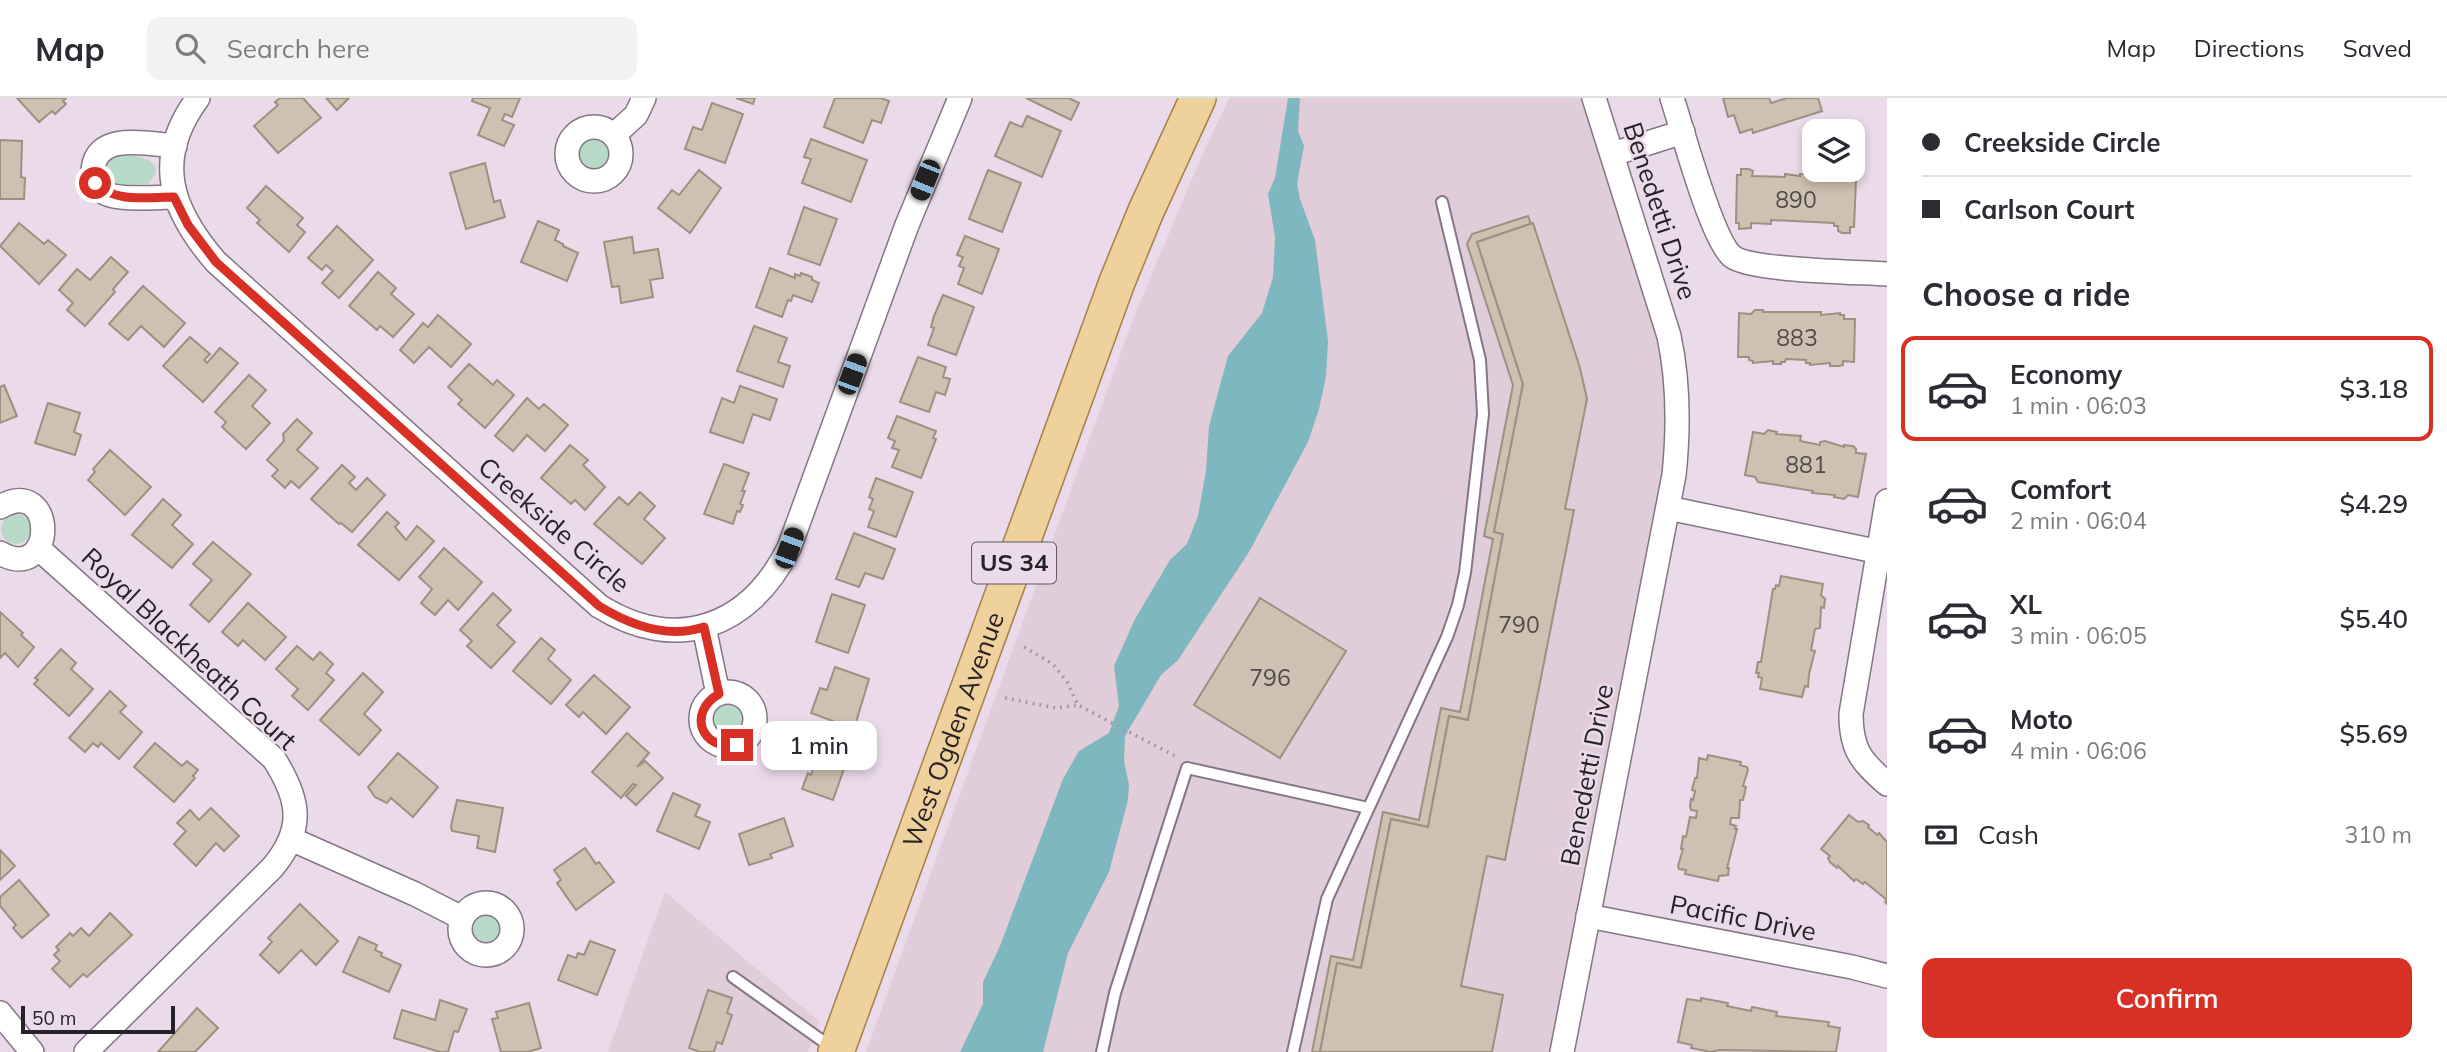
<!DOCTYPE html>
<html lang="en">
<head>
<meta charset="utf-8">
<style>
  body { margin:0; font-family:Mulish,sans-serif; background:#f2f2f3; color:#2b2b33; height:100vh; display:flex; flex-direction:column; font-size:26px; white-space:nowrap }
  * { box-sizing:border-box; margin:0 }
  p { font-size:23px; color:#7c7c81 }
  .icon { flex:none; width:38px; height:38px; fill:none; stroke:currentColor; stroke-width:2; stroke-linecap:round; stroke-linejoin:round }
  .map { position:relative; flex:1; overflow:hidden }
  .panel { display:flex; flex-direction:column; background:#fff; width:560px }
  .panel>* { flex:none }
  .top-card { display:grid; align-content:center; height:154px; padding:0 35px; background:#fff }
  .fabs { position:absolute; left:1802px; top:21px; display:grid; gap:14px }
  .fabs a { display:grid; place-items:center; width:63px; height:63px; border-radius:14px; background:#fff; box-shadow:0 4px 10px #0003; font-size:35px }
  .scale { position:absolute; left:21px; bottom:18px; width:154px; box-sizing:border-box; padding-left:7px; border:4px solid #272227; border-top:0; font-size:19px; line-height:24px; white-space:nowrap; color:#272227; -webkit-text-stroke:5px #eadaea; paint-order:stroke }
  .end { position:absolute; width:32px; height:32px; margin:-16px; border:9px solid #d93025; background:#fff; box-shadow:0 0 0 4px #fff }
  .from { border-radius:50% }
  .bubble { position:absolute; height:49px; border-radius:14px; background:#fff; box-shadow:0 4px 10px #0003; font-size:23px; font-weight:600; line-height:49px; text-align:center }
  .car { position:absolute; width:21px; height:42px; margin:-21px -10px; border-radius:9px; box-shadow:0 0 5px 2px #0007; background:linear-gradient(#222 24%,#8ab4d8 0 40%,#222 0 76%,#8ab4d8 0 86%,#222 0) }
  .top-card b { display:flex; align-items:center; gap:24px; height:66px; font-size:26px }
  .top-card b+b { border-top:2px solid #e1e1e2 }
  .top-card i { width:18px; height:18px; background:#2b2b33 }
  ul { padding:0; list-style:none }
  li { display:flex; align-items:center; gap:21px; height:105px; margin:0 14px 10px; padding:0 21px; border:4px solid transparent; border-radius:14px }
  li div { flex:1 }
  li b { display:block; font-size:26px }
  li em { font-style:normal; font-weight:600 }
  li.on { border-color:#d93025 }
  li>.icon { width:63px; height:63px; stroke-width:1.5 }
  h2 { padding:0 35px; font-size:32px; line-height:84px }
  .pay { display:flex; align-items:center; gap:18px; height:77px; padding:0 35px; font-size:26px }
  .pay p { margin-inline-start:auto }
  .action { display:flex; gap:14px; margin-top:auto; padding:14px 35px }
  .action a { flex:1; height:80px; border-radius:14px; background:#d93025; color:#fff; font-size:28px; font-weight:600; line-height:80px; text-align:center }
  header { display:flex; align-items:center; gap:42px; box-sizing:border-box; height:98px; padding:0 35px; background:#fff; border-bottom:2px solid #e1e1e2 }
  header strong { font-size:33px }
  nav { display:flex; gap:38px; margin-inline-start:auto; font-size:24px }
  .search { width:490px; height:63px; background:#f2f2f3; display:flex; align-items:center; gap:18px; box-sizing:border-box; padding:0 24px; border-radius:14px; color:#7c7c81; font-size:26px }
  main { display:flex; flex:1; min-height:0 }
  .map>svg:first-child { display:block }
  .commercial { fill:#e1ccd9 }
  .green { fill:#b6dac7 }
  .water { fill:#7eb7bf }
  .building { fill:#cfc1b1; stroke:#9d9081; stroke-width:2 }
  .lines { fill:none; stroke-linecap:round; stroke-linejoin:round }
  .service-casing { stroke:#847684; stroke-width:14 }
  .minor-casing { stroke:#847684; stroke-width:26 }
  .primary-casing { stroke:#a2804a; stroke-width:38 }
  .path { stroke:#a498a4; stroke-width:3.5; stroke-dasharray:2 5; stroke-linecap:butt }
  .service { stroke:#fff; stroke-width:10 }
  .minor { stroke:#fff; stroke-width:23 }
  .primary { stroke:#efd19e; stroke-width:35 }
  .route { stroke:#d93025; stroke-width:9 }
  .labels { text-anchor:middle; stroke-width:5; stroke-linejoin:round; paint-order:stroke }
  .number-label { font-size:23px; fill:#514a4a }
  .shield { fill:#eadaea; stroke:#625962; stroke-width:2 }
  .shield-label { font-size:24px; font-weight:bold; fill:#272227 }
  .street-label { font-size:26px; fill:#272227; stroke:#eadaea }
</style>
</head>
<body>
<header>
<strong>Map</strong>
<div class="search"><svg class="icon" aria-label="search" viewBox="0 0 24 24"><circle cx="10" cy="10" r="6"/><path d="M15 15l6 6"/></svg>Search here</div>
<nav><a>Map</a><a>Directions</a><a>Saved</a></nav>
</header>
<main>
<div class="map">
<svg width="1887" height="954" viewBox="0 0 1887 954">
  <rect width="100%" height="100%" fill="#eadaea"/>
  <g class="commercial">
    <polygon points="1229,0 1593,0 1678,313 1563,954 866,954 1135,216 1200,62"/>
    <polygon points="665,794 819,923 808,954 608,954"/>
  </g>
  <g class="green">
    <circle cx="594" cy="56" r="17"/>
    <path d="M121 58C135 58 146 57 156 69V75L148 86 117 89 104 81 103 66 109 61Z"/>
    <circle cx="16" cy="431" r="15"/>
    <circle cx="727" cy="620" r="16"/>
    <circle cx="485" cy="830" r="15"/>
  </g>
  <polygon class="water" points="1288,0 1300,0 1298,33 1304,48 1297,86 1300,101 1315,142 1328,243 1326,279 1319,311 1308,344 1249,454 1178,562 1161,577 1125,638 1124,663 1129,687 1128,702 1109,774 1068,855 1043,954 960,954 983,906 983,884 1000,848 1063,681 1079,653 1109,635 1119,608 1114,568 1135,521 1170,462 1187,446 1198,418 1206,373 1209,328 1228,258 1262,215 1273,179 1275,139 1268,96 1275,80"/>
  <g class="building">
    <polygon points="17,0 66,0 63,3 66,6 55,16 52,13 39,24"/>
    <polygon points="280,0 303,0 321,20 278,55 254,28 278,7 275,4"/>
    <polygon points="326,0 349,0 337,12"/>
    <polygon points="473,0 520,0 512,19 505,16 502,22 514,27 504,48 478,37 490,10 472,3"/>
    <polygon points="736,0 755,0 753,6"/>
    <polygon points="835,0 881,0 889,3 881,25 872,22 863,45 824,29"/>
    <polygon points="1026,0 1069,0 1079,5 1071,22"/>
    <polygon points="1723,0 1769,0 1771,5 1787,0 1818,0 1822,13 1753,35 1752,31 1740,35 1734,17 1728,19"/>
    <polygon points="712,5 743,16 725,65 685,51 693,29 702,32"/>
    <polygon points="1027,18 1061,33 1042,79 995,58 1010,24 1022,29"/>
    <polygon points="811,41 867,62 851,104 802,85 811,61 804,59"/>
    <polygon points="0,42 22,43 21,79 25,80 24,101 0,101"/>
    <polygon points="485,65 494,104 500,102 505,119 466,131 450,75"/>
    <polygon points="1741,71 1749,71 1753,73 1752,78 1785,79 1785,76 1800,78 1800,76 1808,76 1808,80 1840,81 1840,77 1852,75 1852,82 1856,82 1854,129 1850,129 1850,135 1842,135 1838,133 1838,128 1834,128 1834,125 1771,122 1771,126 1751,125 1751,130 1739,131 1739,125 1736,125 1737,77 1741,77"/>
    <polygon points="699,72 721,90 690,135 658,110 672,92 679,97"/>
    <polygon points="988,72 1021,85 1002,134 969,121"/>
    <polygon points="266,88 303,120 297,127 305,134 289,154 257,125 260,122 247,110"/>
    <polygon points="804,109 837,121 820,167 788,156"/>
    <polygon points="1528,118 1531,126 1477,144 1523,286 1494,434 1503,436 1468,622 1449,618 1428,729 1391,721 1361,870 1337,865 1320,954 1312,954 1331,858 1353,862 1383,714 1419,722 1441,610 1460,614 1493,441 1484,438 1513,287 1467,146 1472,136"/>
    <polygon points="538,123 559,132 555,142 563,146 563,148 578,155 567,183 521,164"/>
    <polygon points="19,125 44,146 48,142 66,157 39,186 0,148"/>
    <polygon points="1533,125 1580,270 1587,301 1565,411 1574,412 1505,762 1487,758 1461,888 1503,897 1492,954 1320,954 1337,865 1361,870 1391,721 1428,729 1449,618 1468,622 1503,436 1494,434 1523,286 1477,144"/>
    <polygon points="337,128 373,162 339,200 322,185 333,173 326,167 322,172 308,160"/>
    <polygon points="965,138 999,151 982,196 958,186 964,170 959,168 963,159 957,157"/>
    <polygon points="632,139 634,155 658,151 663,180 650,182 653,199 621,205 619,188 612,189 604,144"/>
    <polygon points="111,159 128,174 113,191 115,194 85,228 67,212 73,205 59,192 77,171 90,182"/>
    <polygon points="770,170 795,180 795,176 800,178 801,175 812,179 812,182 819,185 812,204 793,197 791,203 788,202 782,219 756,209"/>
    <polygon points="378,174 396,190 391,196 414,216 393,239 380,228 377,232 349,208"/>
    <polygon points="143,188 185,225 164,249 141,228 128,242 109,226"/>
    <polygon points="943,197 974,209 956,257 928,247 934,230 931,229 934,218"/>
    <polygon points="1755,212 1763,212 1763,214 1821,214 1821,217 1840,215 1840,217 1844,217 1844,221 1855,221 1854,264 1843,263 1843,267 1839,268 1830,268 1830,265 1810,267 1810,265 1806,265 1806,262 1786,261 1785,264 1781,264 1781,266 1773,266 1773,263 1753,265 1753,263 1749,262 1749,259 1738,259 1739,215 1751,216"/>
    <polygon points="438,217 471,246 451,269 429,249 414,265 400,252 423,225 428,229"/>
    <polygon points="754,228 787,240 778,264 790,268 783,289 737,273"/>
    <polygon points="190,239 210,256 204,262 207,265 220,250 238,265 203,304 163,268"/>
    <polygon points="918,259 946,269 943,279 950,281 945,297 936,294 929,314 900,304"/>
    <polygon points="469,266 493,287 497,282 514,297 485,330 458,306 462,302 448,289"/>
    <polygon points="249,277 266,292 252,308 270,325 246,351 222,329 226,324 215,314"/>
    <polygon points="4,287 17,318 0,325 0,289"/>
    <polygon points="740,288 777,301 770,322 753,316 743,345 710,334 722,300 734,305"/>
    <polygon points="527,300 539,311 544,306 568,327 545,353 527,337 513,353 495,338"/>
    <polygon points="48,305 80,315 74,334 81,337 75,357 35,345"/>
    <polygon points="897,318 936,333 933,340 936,341 921,380 892,369 899,352 892,350 895,343 888,340"/>
    <polygon points="297,321 312,335 297,352 318,370 299,390 291,383 285,390 272,378 278,372 267,362 284,343 283,336"/>
    <polygon points="1768,332 1777,334 1776,336 1801,338 1800,343 1820,347 1820,344 1825,343 1844,349 1844,347 1853,348 1856,351 1856,355 1866,356 1858,399 1848,397 1844,401 1834,399 1835,397 1812,395 1813,393 1758,384 1755,379 1745,377 1753,334 1764,336"/>
    <polygon points="570,347 588,362 583,367 605,389 585,412 575,402 571,406 541,380"/>
    <polygon points="110,352 151,389 125,417 88,382 95,374 93,371"/>
    <polygon points="724,366 749,375 742,393 745,393 740,406 743,407 740,414 737,413 733,426 704,416"/>
    <polygon points="342,367 355,379 349,385 356,392 367,380 385,397 352,434 341,425 339,426 311,401"/>
    <polygon points="876,380 913,394 896,439 868,429 874,413 869,411 873,401 869,399"/>
    <polygon points="640,394 655,408 644,421 665,440 642,466 594,426 619,399 628,407"/>
    <polygon points="163,401 181,417 172,427 193,446 172,470 132,437"/>
    <polygon points="387,414 399,425 395,429 406,442 417,428 434,443 399,482 358,447"/>
    <polygon points="854,435 895,451 883,481 865,475 859,489 836,481"/>
    <polygon points="213,444 251,476 209,524 190,507 212,482 193,466"/>
    <polygon points="444,450 482,484 458,512 448,502 435,517 421,505 432,491 419,479"/>
    <polygon points="1781,478 1823,486 1821,497 1825,501 1824,510 1821,509 1820,530 1815,531 1811,552 1815,553 1809,576 1808,589 1805,588 1802,599 1760,591 1762,580 1758,579 1759,575 1756,575 1758,564 1761,564 1773,491 1775,491 1776,487 1779,488"/>
    <polygon points="493,495 511,512 497,527 515,544 491,570 467,548 472,543 460,532"/>
    <polygon points="832,496 865,507 848,555 816,544"/>
    <polygon points="1260,500 1346,553 1280,660 1194,607"/>
    <polygon points="248,505 286,539 265,562 243,542 238,548 222,534"/>
    <polygon points="0,514 23,535 21,537 34,549 18,569 5,555 0,560"/>
    <polygon points="541,540 555,552 548,561 571,582 551,606 513,573"/>
    <polygon points="297,548 313,562 320,554 333,566 326,575 334,582 308,612 292,598 298,591 276,571"/>
    <polygon points="61,551 76,565 71,571 93,591 69,618 34,586 38,582 35,580"/>
    <polygon points="835,569 869,581 854,631 811,615 820,590 827,592"/>
    <polygon points="363,575 383,594 364,616 381,632 359,657 320,622"/>
    <polygon points="594,577 630,609 606,636 583,614 579,619 566,607"/>
    <polygon points="110,593 126,608 120,614 142,634 119,661 101,645 98,649 93,645 85,654 69,640"/>
    <polygon points="815,634 852,648 833,702 802,691 808,675 811,677 818,657 807,655"/>
    <polygon points="627,635 649,655 637,669 645,663 663,680 636,707 626,698 636,687 633,686 621,700 592,674"/>
    <polygon points="155,645 182,668 187,663 198,672 193,678 195,680 174,704 134,669"/>
    <polygon points="398,655 438,689 413,719 391,700 387,705 375,699 368,689"/>
    <polygon points="1708,657 1741,664 1740,667 1747,669 1748,672 1743,688 1746,689 1743,702 1740,702 1739,720 1731,720 1730,726 1736,728 1735,731 1737,731 1727,770 1729,770 1728,777 1719,778 1718,783 1685,776 1686,772 1679,771 1678,768 1683,751 1681,751 1683,738 1686,739 1690,719 1696,720 1697,713 1691,712 1690,708 1691,701 1693,702 1695,693 1692,692 1695,680 1697,680 1699,660 1707,662"/>
    <polygon points="673,695 700,707 695,718 710,724 699,751 657,733"/>
    <polygon points="457,702 503,710 495,754 477,750 479,738 452,733 451,728"/>
    <polygon points="211,710 239,738 224,753 216,745 196,768 174,746 186,733 177,725 190,712 199,722"/>
    <polygon points="1849,717 1858,724 1863,723 1869,727 1868,729 1877,737 1879,735 1887,744 1887,806 1885,804 1887,802 1865,784 1863,786 1856,781 1854,783 1838,768 1837,770 1830,764 1828,760 1830,758 1821,751"/>
    <polygon points="784,720 793,748 770,756 772,760 749,767 739,736"/>
    <polygon points="585,750 596,766 599,764 614,784 576,812 557,785 561,782 554,772"/>
    <polygon points="0,752 15,768 0,782"/>
    <polygon points="19,782 49,817 22,840 13,830 16,827 0,808 0,799"/>
    <polygon points="300,806 338,843 316,867 301,852 279,875 260,857 272,844 268,840"/>
    <polygon points="110,815 132,837 87,879 83,876 70,889 52,871 60,863 54,857 59,852 56,849 70,835 73,838 81,830 89,838"/>
    <polygon points="359,839 377,847 375,852 382,855 381,858 401,867 389,894 343,874"/>
    <polygon points="590,843 615,852 597,897 558,882 568,857 576,860 578,855 584,857"/>
    <polygon points="708,892 732,900 727,915 732,917 722,946 717,944 714,954 700,954 689,950"/>
    <polygon points="1701,900 1728,905 1727,908 1751,913 1752,909 1777,914 1776,918 1829,924 1828,928 1840,930 1836,954 1719,952 1711,954 1691,950 1692,947 1678,944 1687,901 1701,903"/>
    <polygon points="440,902 467,911 458,934 454,933 448,954 440,954 394,940 402,912 435,922"/>
    <polygon points="529,905 541,950 527,954 501,954 492,921 498,920 496,914"/>
    <polygon points="197,910 218,930 195,954 158,954"/>
  </g>
  <g class="lines">
    <g class="service-casing">
      <g id="service">
        <polyline points="733,879 831,949"/>
        <polyline points="1102,954 1115,895 1187,670 1368,710"/>
        <polyline points="1293,954 1327,801 1447,539 1458,507 1465,475 1483,316 1480,262 1442,104"/>
      </g>
    </g>
    <g class="minor-casing">
      <g id="minor">
        <path d="M198 0C153 61 170 111 216 164L599 508C676 556 749 530 789 450L907 127 960 0"/>
        <path d="M1672 0C1682 30 1712 144 1733 159 1753 173 1857 174 1887 176"/>
        <circle cx="594" cy="56" r="27"/>
        <polyline points="614,37 636,17 644,0"/>
        <polyline points="1613,56 1683,34"/>
        <path d="M174 99C157 99 119 103 105 95 97 91 92 81 93 72 96 33 149 46 175 48"/>
        <path d="M1887 403 1851 616C1851 652 1861 663 1887 686"/>
        <path d="M0 409C57 376 57 487 0 455"/>
        <polyline points="1668,410 1880,454"/>
        <path d="M38 450 274 661C300 702 305 731 272 770L86 954"/>
        <polyline points="704,529 718,596"/>
        <circle cx="728" cy="621" r="27"/>
        <polyline points="291,741 415,796 462,820"/>
        <circle cx="486" cy="831" r="26"/>
        <polyline points="1588,818 1852,869 1887,878"/>
        <polyline points="0,915 32,954"/>
        <path d="M1562 954 1674 377C1679 329 1679 285 1669 238L1594 0"/>
      </g>
    </g>
    <g class="primary-casing">
      <g id="primary">
        <path id="s1" d="M836 954 1117 184 1146 113 1198 0"/>
      </g>
    </g>
    <g class="path">
      <polyline points="1024,549 1053,566 1067,584 1078,607 1177,659"/>
      <polyline points="1005,600 1056,610 1078,607"/>
    </g>
    <use href="#service" class="service"/>
    <use href="#minor" class="minor"/>
    <use href="#primary" class="primary"/>
  </g>
  <g class="lines">
    <path class="route" d="M95 85C114 105 148 99 174 99L188 127 216 164 599 508C630 527 668 541 704 529L719 596C687 614 701 653 737 647"/>
  </g>
  <g class="labels">
    <g class="number-label">
      <text x="1796" y="110">890</text>
      <text x="1797" y="248">883</text>
      <text x="1806" y="375">881</text>
      <text x="1519" y="535">790</text>
      <text x="1270" y="588">796</text>
    </g>
    <rect class="shield" x="972" y="444.5" width="84" height="41" rx="5"/>
    <g class="shield-label">
      <text x="1014" y="473">US 34</text>
    </g>
    <g class="street-label">
      <text transform="translate(1660 113) rotate(72)" y="9">Benedetti Drive</text>
      <text transform="translate(554 427) rotate(41)" y="9">Creekside Circle</text>
      <text transform="translate(189 551) rotate(43)" y="9">Royal Blackheath Court</text>
      <text dy="9" stroke="none"><textPath href="#s1" startOffset="343">West Ogden Avenue</textPath></text>
      <text transform="translate(1587 677) rotate(-79)" y="9">Benedetti Drive</text>
      <text transform="translate(1743 820) rotate(11)" y="9">Pacific Drive</text>
    </g>
  </g>
</svg>
<div class="fabs">
<a><svg class="icon" aria-label="layers" viewBox="0 0 24 24"><path d="M12 4l9 5-9 5-9-5zM3 14l9 5 9-5"/></svg></a>
</div>
<div class="scale">50 m</div>
<i class="end from" style="left:95px;top:85px"></i>
<i class="end" style="left:737px;top:647px"></i>
<div class="bubble" style="left:761px;top:623px;width:116px">1 min</div>
<i class="car" style="left:925px;top:82px;rotate:202deg"></i>
<i class="car" style="left:852px;top:276px;rotate:20deg"></i>
<i class="car" style="left:789px;top:450px;rotate:20deg"></i>
</div>
<section class="panel">
<div class="top-card">
<b><i class="from"></i>Creekside Circle</b>
<b><i></i>Carlson Court</b>
</div>
<h2>Choose a ride</h2>
<ul>
<li class="on"><svg class="icon" aria-label="car" viewBox="0 0 24 24"><path d="M5 17H2v-5l4-1 3-4h7l3 4 3 1v5h-3M9 17h6M6 11h13"/><circle cx="7" cy="17" r="2"/><circle cx="17" cy="17" r="2"/></svg><div><b>Economy</b><p>1 min · 06:03</p></div><em>$3.18</em></li>
<li><svg class="icon" aria-label="car" viewBox="0 0 24 24"><path d="M5 17H2v-5l4-1 3-4h7l3 4 3 1v5h-3M9 17h6M6 11h13"/><circle cx="7" cy="17" r="2"/><circle cx="17" cy="17" r="2"/></svg><div><b>Comfort</b><p>2 min · 06:04</p></div><em>$4.29</em></li>
<li><svg class="icon" aria-label="car" viewBox="0 0 24 24"><path d="M5 17H2v-5l4-1 3-4h7l3 4 3 1v5h-3M9 17h6M6 11h13"/><circle cx="7" cy="17" r="2"/><circle cx="17" cy="17" r="2"/></svg><div><b>XL</b><p>3 min · 06:05</p></div><em>$5.40</em></li>
<li><svg class="icon" aria-label="car" viewBox="0 0 24 24"><path d="M5 17H2v-5l4-1 3-4h7l3 4 3 1v5h-3M9 17h6M6 11h13"/><circle cx="7" cy="17" r="2"/><circle cx="17" cy="17" r="2"/></svg><div><b>Moto</b><p>4 min · 06:06</p></div><em>$5.69</em></li>
</ul>
<div class="pay"><svg class="icon" aria-label="cash" viewBox="0 0 24 24"><path d="M3 7h18v10H3z"/><circle cx="12" cy="12" r="2"/></svg>Cash<p>310 m</p></div>
<div class="action"><a>Confirm</a></div>
</section>
</main>
</body>
</html>
